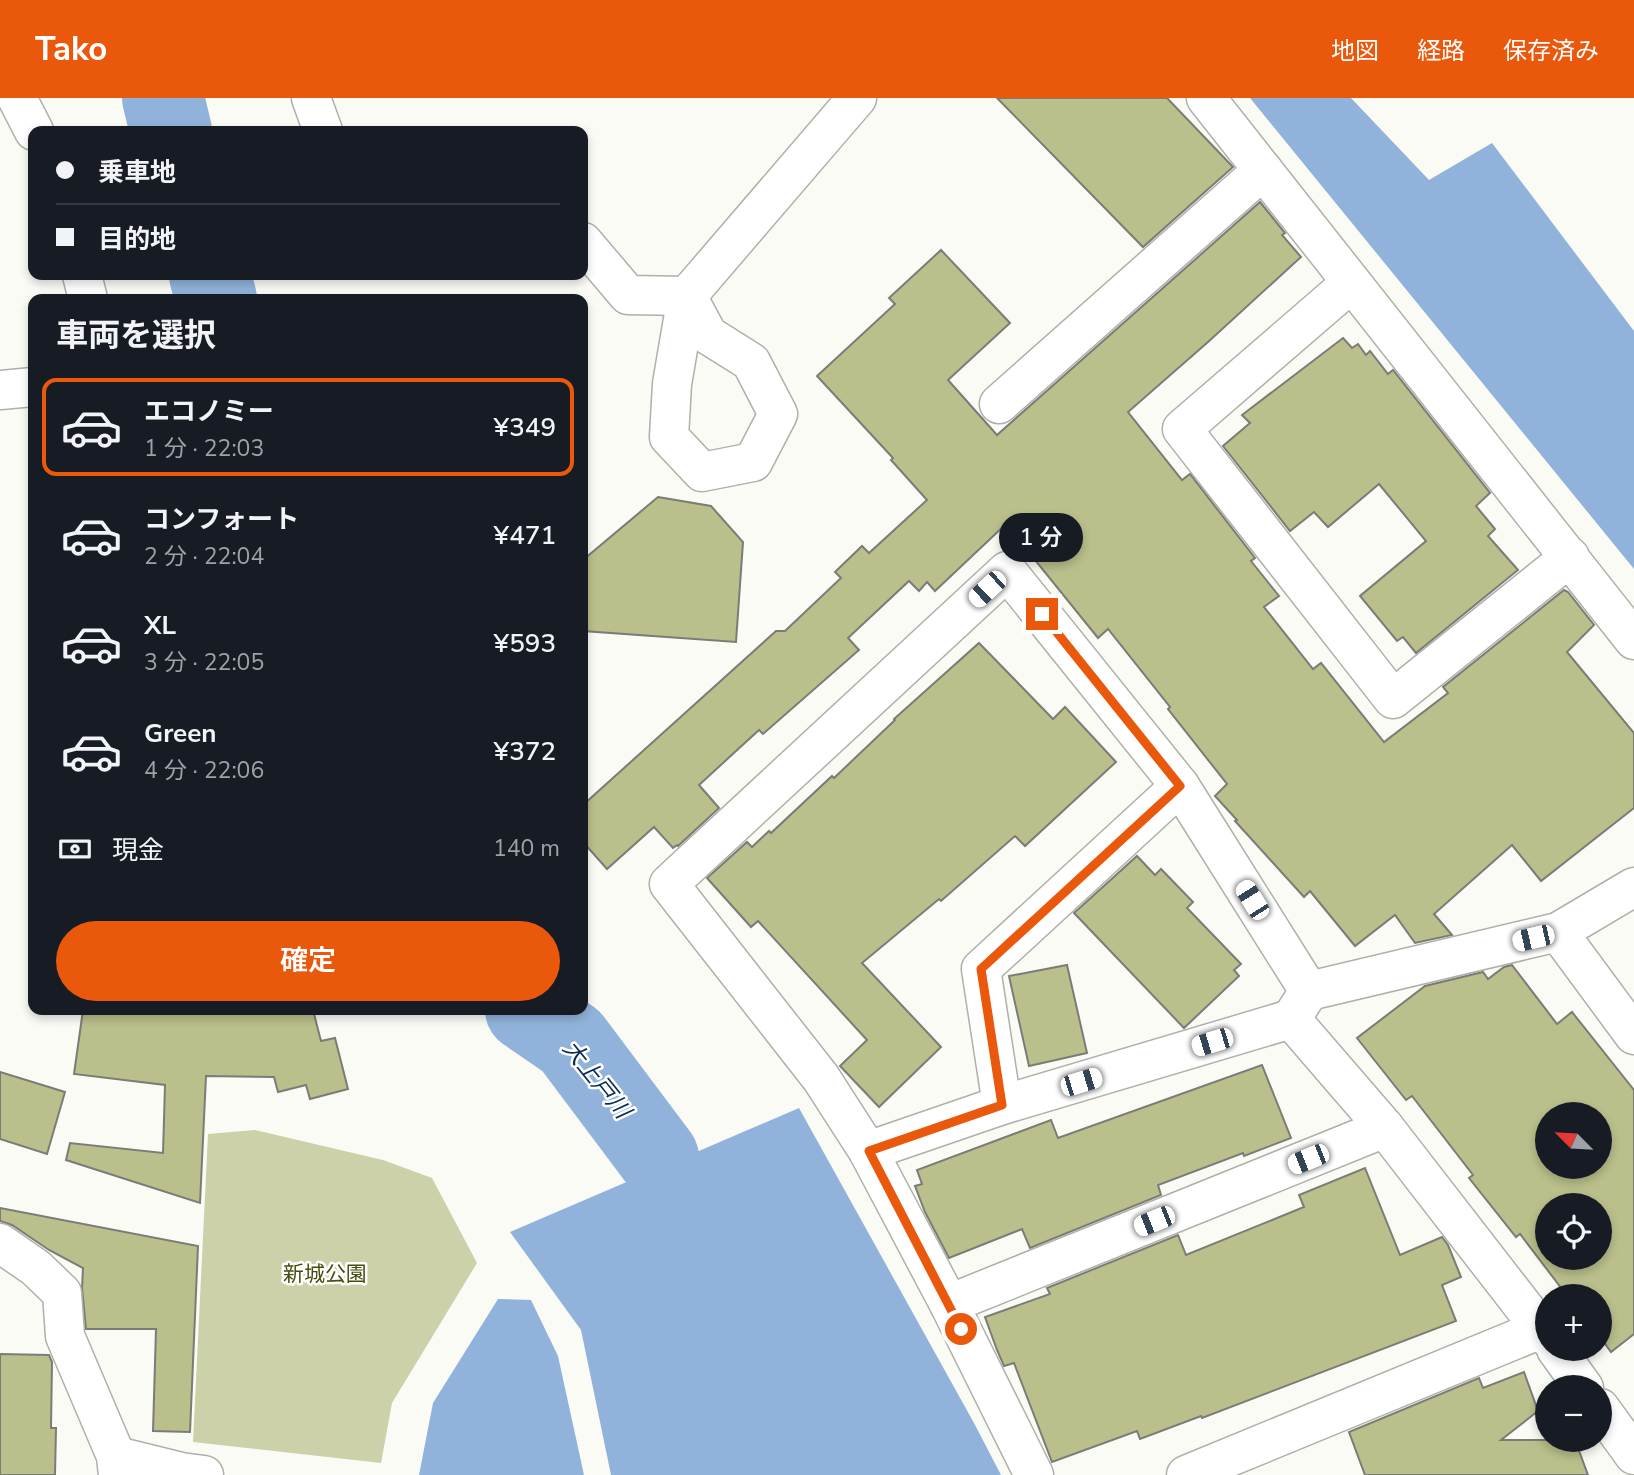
<!DOCTYPE html>
<html lang="ja">
<head>
<meta charset="utf-8">
<style>
  body { margin:0; font-family:"Nunito Sans","Noto Sans JP",sans-serif; background:#20242c; color:#f1f3f6; height:100vh; display:flex; flex-direction:column; font-size:26px; white-space:nowrap }
  * { box-sizing:border-box; margin:0 }
  p { font-size:23px; color:#9ea1a6 }
  .icon { flex:none; width:38px; height:38px; fill:none; stroke:currentColor; stroke-width:2; stroke-linecap:round; stroke-linejoin:round }
  .map { position:relative; flex:1; overflow:hidden }
  .side { position:absolute; left:28px; top:196px; width:560px; height:721px; display:flex; flex-direction:column; background:#171b24; border-radius:14px; box-shadow:0 4px 10px #0003 }
  .side>* { flex:none }
  .top-card { position:absolute; left:28px; top:28px; width:560px; height:154px; border-radius:14px; box-shadow:0 4px 10px #0003; display:grid; align-content:center; height:154px; padding:0 28px; background:#171b24 }
  .needle { width:46px; rotate:294deg }
  .controls { position:absolute; left:1535px; top:1004px; display:grid; gap:14px }
  .controls a { display:grid; place-items:center; width:77px; height:77px; border-radius:50%; background:#171b24; box-shadow:0 4px 10px #0003; font-size:35px }
  .end { position:absolute; width:32px; height:32px; margin:-16px; border:9px solid #ea580c; background:#fff; box-shadow:0 0 0 4px #fff }
  .from { border-radius:50% }
  .bubble { position:absolute; height:49px; border-radius:24px; background:#171b24; box-shadow:0 4px 10px #0003; font-size:23px; font-weight:600; line-height:49px; text-align:center }
  .car { position:absolute; width:21px; height:42px; margin:-21px -10px; border-radius:9px; box-shadow:0 0 5px 2px #0007; background:linear-gradient(#fff 24%,#345 0 40%,#fff 0 76%,#345 0 86%,#fff 0) }
  .top-card b { display:flex; align-items:center; gap:24px; height:66px; font-size:26px }
  .top-card b+b { border-top:2px solid #363941 }
  .top-card i { width:18px; height:18px; background:#f1f3f6 }
  ul { padding:0; list-style:none }
  li { display:flex; align-items:center; gap:21px; height:98px; margin:0 14px 10px; padding:0 14px; border:4px solid transparent; border-radius:14px }
  li div { flex:1 }
  li b { display:block; font-size:26px }
  li em { font-style:normal; font-weight:600 }
  li.on { border-color:#ea580c }
  li>.icon { width:63px; height:63px; stroke-width:1.5 }
  h2 { padding:0 28px; font-size:32px; line-height:84px }
  .pay { display:flex; align-items:center; gap:18px; height:77px; padding:0 28px; font-size:26px }
  .pay p { margin-inline-start:auto }
  .cta { display:flex; gap:14px; margin-top:auto; padding:14px 28px }
  .cta a { flex:1; height:80px; border-radius:42px; background:#ea580c; color:#fff; font-size:28px; font-weight:600; line-height:80px; text-align:center }
  header { display:flex; align-items:center; gap:42px; box-sizing:border-box; height:98px; padding:0 35px; background:#ea580c; color:#fff }
  header strong { font-size:33px }
  nav { display:flex; gap:38px; margin-inline-start:auto; font-size:24px }
  .map>svg:first-child { display:block }
  .green { fill:#cdd1a9 }
  .water { fill:#91b3db }
  .lines { fill:none; stroke-linecap:round; stroke-linejoin:round }
  .river { stroke:#91b3db; stroke-width:82 }
  .building { fill:#babf8b; stroke:#7b7c76; stroke-width:2; fill-rule:evenodd }
  .minor-casing { stroke:#afb0aa; stroke-width:41 }
  .minor { stroke:#fff; stroke-width:38 }
  .route { stroke:#ea580c; stroke-width:9 }
  .labels { text-anchor:middle; stroke-width:5; stroke-linejoin:round; paint-order:stroke }
  .park-label { font-size:21px; fill:#4a4d12; stroke:#fff }
  .water-label { font-size:23px; font-style:italic; fill:#082d52; stroke:#fff }
</style>
</head>
<body>
<header>
<strong>Tako</strong>
<nav><a>地図</a><a>経路</a><a>保存済み</a></nav>
</header>
<div class="map">
<svg width="1634" height="1377" viewBox="0 0 1634 1377">
  <rect width="100%" height="100%" fill="#fafbf5"/>
  <polygon class="green" points="255,1032 383,1062 432,1080 477,1165 392,1305 381,1365 193,1344 208,1036"/>
  <g class="water">
    <polygon points="1250,0 1351,0 1429,82 1492,45 1634,233 1634,471"/>
    <polygon points="799,1010 974,1325 1001,1377 611,1377 581,1232 510,1134"/>
    <polygon points="498,1201 531,1202 558,1258 584,1377 419,1377 433,1305"/>
  </g>
  <g class="lines">
    <g class="river">
      <polyline points="163,0 171,33"/>
      <polyline points="210,177 216,201"/>
      <polyline points="526,912 571,943 658,1059"/>
    </g>
  </g>
  <g class="building">
    <polygon points="997,0 1167,0 1233,69 1143,149"/>
    <polygon points="1260,104 1285,135 1282,137 1301,159 1208,244 1128,314 1182,382 1190,376 1255,460 1251,463 1279,498 1264,509 1313,571 1321,565 1384,644 1448,595 1443,589 1564,492 1568,494 1594,527 1567,554 1634,635 1634,710 1541,783 1512,747 1434,816 1452,837 1415,845 1395,817 1355,848 1310,793 1304,799 1235,723 1237,722 1215,698 1227,686 1168,611 1170,609 1108,531 1098,540 1006,426 935,493 927,484 919,493 909,483 848,540 859,552 763,636 759,632 699,687 719,710 678,748 677,747 673,750 654,729 607,771 583,744 583,707 776,533 785,533 841,480 835,474 862,448 869,455 927,402 891,362 893,360 817,278 895,206 889,200 941,152 1010,225 948,282 997,337"/>
    <polygon points="1343,240 1352,250 1358,246 1366,257 1370,253 1388,276 1393,272 1490,395 1476,408 1495,431 1488,438 1518,472 1416,555 1403,539 1397,543 1360,498 1426,443 1379,386 1328,429 1314,414 1290,433 1223,348 1250,325 1242,317"/>
    <polygon points="658,399 711,408 743,444 736,544 583,533 583,462"/>
    <polygon points="979,545 1053,621 1065,609 1116,664 1025,748 1015,738 941,803 939,801 862,865 941,949 879,1009 840,968 867,942 758,823 751,829 707,780 747,744 752,749 769,733 771,735 832,678 834,680 895,622 894,621"/>
    <polygon points="1137,758 1155,777 1161,771 1193,804 1187,810 1241,866 1234,872 1239,878 1184,930 1074,815"/>
    <polygon points="1067,867 1087,955 1029,968 1009,878"/>
    <path d="M1512 867 1557 926 1572 914 1634 992V1236L1611 1254 1600 1239V1199H1568L1520 1136 1516 1139 1469 1080 1473 1077 1412 998 1406 1002 1357 940 1425 888 1483 874 1488 881 1504 869ZM1547 1017H1600V1069H1547ZM1547 1108H1600V1160H1547Z"/>
    <polygon points="83,912 169,912 169,913 269,915 282,912 313,912 321,943 335,940 348,991 310,1001 306,987 278,994 274,979 206,978 200,1105 66,1062 70,1045 163,1055 165,987 74,976"/>
    <polygon points="1262,967 1291,1040 1244,1058 1243,1055 1158,1087 1161,1097 1030,1150 1022,1131 949,1160 925,1114 915,1088 922,1086 917,1072 1051,1022 1058,1040"/>
    <polygon points="0,974 65,994 47,1056 0,1041"/>
    <polygon points="1365,1070 1400,1157 1442,1139 1448,1147 1461,1179 1442,1187 1456,1223 1202,1320 1201,1318 1140,1341 1137,1333 1052,1364 1014,1265 1004,1268 997,1252 985,1219 1050,1196 1047,1190 1178,1137 1186,1157 1304,1109 1299,1097"/>
    <polygon points="0,1110 198,1148 190,1334 153,1333 156,1231 86,1231 82,1190 83,1170 49,1152 12,1127 0,1123"/>
    <polygon points="0,1256 49,1257 52,1264 51,1330 56,1330 55,1377 0,1377"/>
    <polygon points="1524,1274 1538,1313 1501,1342 1575,1342 1588,1377 1365,1377 1349,1334 1479,1280 1483,1290"/>
  </g>
  <g class="lines">
    <g class="minor-casing">
      <g id="minor">
        <polyline points="17,0 34,33"/>
        <polyline points="311,0 323,33"/>
        <polyline points="1206,0 1634,542"/>
        <polyline points="583,144 628,197 687,198"/>
        <polyline points="82,177 88,201"/>
        <polyline points="1351,185 1182,331 1393,601 1570,459"/>
        <polyline points="687,198 708,237 751,264 778,316 753,364 702,374 669,339 672,286 687,198 857,0"/>
        <polyline points="0,292 33,289"/>
        <polyline points="999,306 1263,72"/>
        <polyline points="1558,834 1634,937"/>
        <polyline points="1291,921 1385,1030 1547,1239"/>
        <polyline points="1002,1007 981,871 1180,688"/>
        <polyline points="868,1053 1002,1007 1291,921 1309,893 1558,834 1634,789"/>
        <polyline points="0,1145 36,1170 62,1195 65,1238 116,1358 118,1377"/>
        <polyline points="949,1206 1385,1030"/>
        <polyline points="1556,1251 1584,1290"/>
        <polyline points="1600,1310 1634,1357"/>
        <polyline points="116,1358 181,1374 204,1377"/>
        <polyline points="1034,1377 949,1206 868,1053 821,980 669,786 1007,473 1180,688 1309,893"/>
        <polyline points="1186,1377 1541,1231"/>
      </g>
    </g>
    <use href="#minor" class="minor"/>
  </g>
  <g class="lines">
    <polyline class="route" points="961,1231 869,1053 1002,1007 981,871 1180,688 1042,516"/>
  </g>
  <g class="labels">
    <g class="park-label">
      <text x="325" y="1183">新城公園</text>
    </g>
    <g class="water-label">
      <text transform="translate(597 981) rotate(51)" y="8">大上戸川</text>
    </g>
  </g>
</svg>
<div class="controls">
<a><svg class="needle" viewBox="-14 -14 28 28"><path d="M0-13l5 13h-10z" fill="#e53935"/><path d="M0 13l5-13h-10z" fill="#9ea1a6"/></svg></a>
<a><svg class="icon" aria-label="locate" viewBox="0 0 24 24"><circle cx="12" cy="12" r="6"/><path d="M12 2v4M12 18v4M2 12h4M18 12h4"/></svg></a>
<a>+</a>
<a>−</a>
</div>
<i class="end from" style="left:961px;top:1231px"></i>
<i class="end" style="left:1042px;top:516px"></i>
<div class="bubble" style="left:999px;top:415px;width:84px">1 分</div>
<i class="car" style="left:987px;top:491px;rotate:227deg"></i>
<i class="car" style="left:1252px;top:802px;rotate:328deg"></i>
<i class="car" style="left:1533px;top:840px;rotate:257deg"></i>
<i class="car" style="left:1212px;top:944px;rotate:253deg"></i>
<i class="car" style="left:1081px;top:984px;rotate:73deg"></i>
<i class="car" style="left:1308px;top:1061px;rotate:248deg"></i>
<i class="car" style="left:1154px;top:1123px;rotate:248deg"></i>
<div class="top-card">
<b><i class="from"></i>乗車地</b>
<b><i></i>目的地</b>
</div>
<section class="side">
<h2>車両を選択</h2>
<ul>
<li class="on"><svg class="icon" aria-label="car" viewBox="0 0 24 24"><path d="M5 17H2v-5l4-1 3-4h7l3 4 3 1v5h-3M9 17h6M6 11h13"/><circle cx="7" cy="17" r="2"/><circle cx="17" cy="17" r="2"/></svg><div><b>エコノミー</b><p>1 分 · 22:03</p></div><em>¥349</em></li>
<li><svg class="icon" aria-label="car" viewBox="0 0 24 24"><path d="M5 17H2v-5l4-1 3-4h7l3 4 3 1v5h-3M9 17h6M6 11h13"/><circle cx="7" cy="17" r="2"/><circle cx="17" cy="17" r="2"/></svg><div><b>コンフォート</b><p>2 分 · 22:04</p></div><em>¥471</em></li>
<li><svg class="icon" aria-label="car" viewBox="0 0 24 24"><path d="M5 17H2v-5l4-1 3-4h7l3 4 3 1v5h-3M9 17h6M6 11h13"/><circle cx="7" cy="17" r="2"/><circle cx="17" cy="17" r="2"/></svg><div><b>XL</b><p>3 分 · 22:05</p></div><em>¥593</em></li>
<li><svg class="icon" aria-label="car" viewBox="0 0 24 24"><path d="M5 17H2v-5l4-1 3-4h7l3 4 3 1v5h-3M9 17h6M6 11h13"/><circle cx="7" cy="17" r="2"/><circle cx="17" cy="17" r="2"/></svg><div><b>Green</b><p>4 分 · 22:06</p></div><em>¥372</em></li>
</ul>
<div class="pay"><svg class="icon" aria-label="cash" viewBox="0 0 24 24"><path d="M3 7h18v10H3z"/><circle cx="12" cy="12" r="2"/></svg>現金<p>140 m</p></div>
<div class="cta"><a>確定</a></div>
</section>
</div>
</body>
</html>
